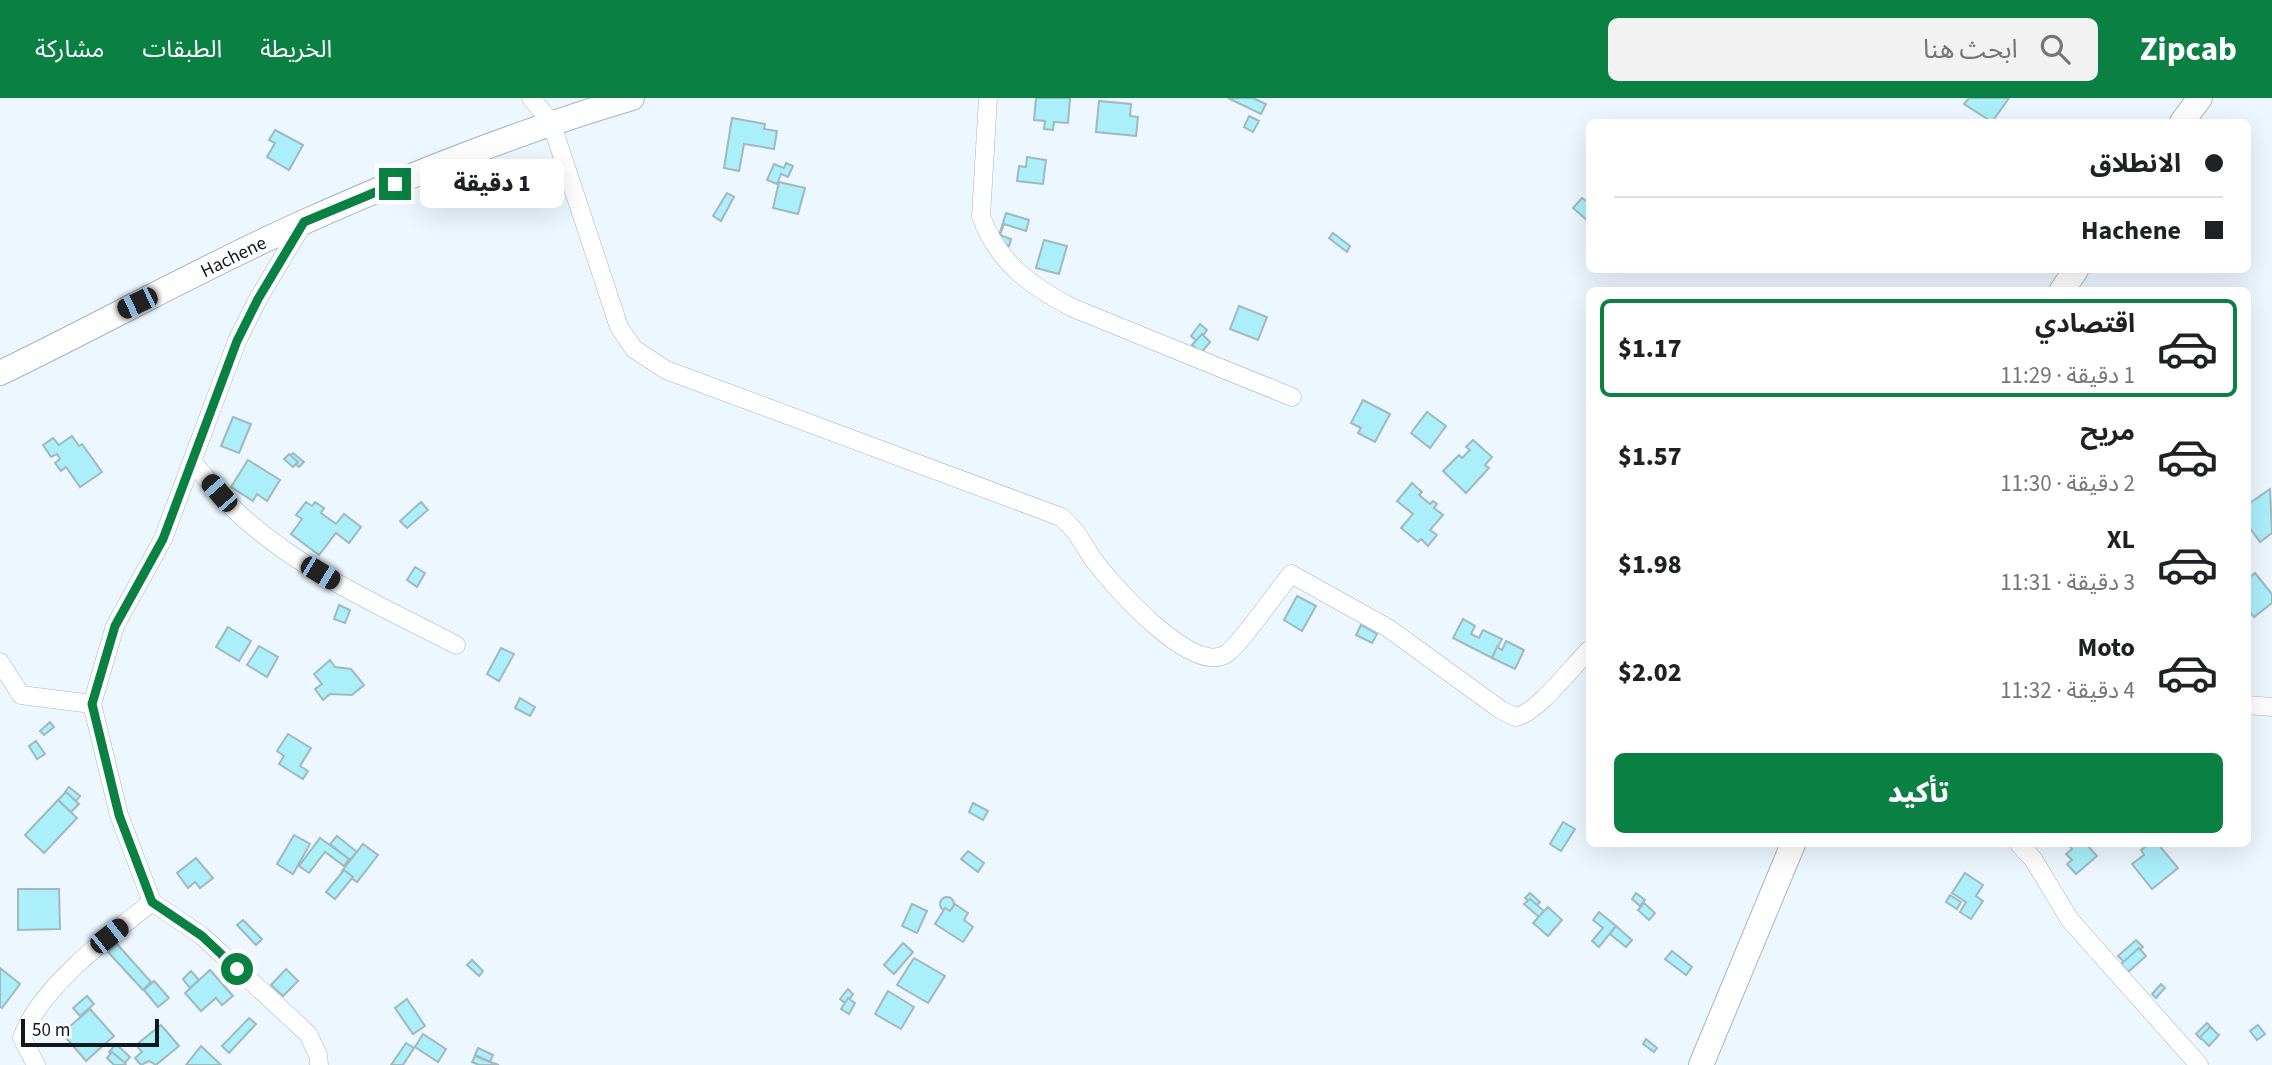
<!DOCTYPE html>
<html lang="ar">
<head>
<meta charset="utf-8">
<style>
  body { margin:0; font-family:"Source Sans 3","Noto Sans Arabic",sans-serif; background:#f2f2f2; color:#202124; direction:rtl; height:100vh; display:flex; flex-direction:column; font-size:26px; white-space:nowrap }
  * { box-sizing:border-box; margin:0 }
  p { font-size:23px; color:#757577 }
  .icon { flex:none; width:38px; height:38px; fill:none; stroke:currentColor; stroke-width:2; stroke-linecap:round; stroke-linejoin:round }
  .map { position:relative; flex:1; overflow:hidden; direction:ltr }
  .sheet { position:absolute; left:1586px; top:189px; width:665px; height:560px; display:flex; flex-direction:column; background:#fff; border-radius:10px; box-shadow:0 7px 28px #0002; direction:rtl }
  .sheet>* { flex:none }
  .top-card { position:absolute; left:1586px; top:21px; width:665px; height:154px; border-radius:10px; box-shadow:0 7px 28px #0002; direction:rtl; display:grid; align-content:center; height:154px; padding:0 28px; background:#fff }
  .scale { position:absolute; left:21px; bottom:18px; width:138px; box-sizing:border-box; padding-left:7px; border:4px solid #12181c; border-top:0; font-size:19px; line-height:24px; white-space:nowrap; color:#12181c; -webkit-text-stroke:5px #fff; paint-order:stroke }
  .end { position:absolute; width:32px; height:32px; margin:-16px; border:9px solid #0b8043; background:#fff; box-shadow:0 0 0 4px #fff }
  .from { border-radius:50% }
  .bubble { position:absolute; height:49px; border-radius:10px; background:#fff; box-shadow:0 7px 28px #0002; font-size:23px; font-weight:800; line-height:49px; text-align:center; direction:rtl }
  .car { position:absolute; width:21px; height:42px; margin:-21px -10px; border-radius:9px; box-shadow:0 0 5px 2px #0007; background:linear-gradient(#222 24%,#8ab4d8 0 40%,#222 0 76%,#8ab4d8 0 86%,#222 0) }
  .top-card b { display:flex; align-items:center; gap:24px; height:66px; font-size:26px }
  .top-card b+b { border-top:2px solid #e0e0e0 }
  .top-card i { width:18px; height:18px; background:#202124 }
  ul { padding:12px 0 0; list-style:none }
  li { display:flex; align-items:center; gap:21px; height:98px; margin:0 14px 10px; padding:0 14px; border:4px solid transparent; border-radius:10px }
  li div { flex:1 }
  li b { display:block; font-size:26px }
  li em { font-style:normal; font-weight:800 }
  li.current { border-color:#0b8043 }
  li>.icon { width:63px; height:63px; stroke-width:1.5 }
  .button { display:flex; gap:14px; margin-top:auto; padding:14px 28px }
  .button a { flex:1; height:80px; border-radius:10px; background:#0b8043; color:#fff; font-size:28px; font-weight:800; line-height:80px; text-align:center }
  header { display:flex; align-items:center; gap:42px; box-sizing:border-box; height:98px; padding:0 35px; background:#0b8043; color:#fff }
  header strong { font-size:33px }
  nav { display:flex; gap:38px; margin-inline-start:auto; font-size:24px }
  .search { width:490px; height:63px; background:#f2f2f2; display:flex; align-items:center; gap:18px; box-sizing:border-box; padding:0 24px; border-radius:10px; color:#757577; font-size:26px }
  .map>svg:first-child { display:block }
  .building { fill:#aaeffa; stroke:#a2b8bc; stroke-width:2 }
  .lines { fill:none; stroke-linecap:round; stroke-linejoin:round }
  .street-casing { stroke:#a5b5c1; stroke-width:19 }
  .secondary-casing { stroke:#a5b5c1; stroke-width:26 }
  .street { stroke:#fff; stroke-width:18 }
  .secondary { stroke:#fff; stroke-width:24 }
  .route { stroke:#0b8043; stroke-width:9 }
  .labels { text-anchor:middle; stroke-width:5; stroke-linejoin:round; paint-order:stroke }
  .street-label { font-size:19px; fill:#12181c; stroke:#fff }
</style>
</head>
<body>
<header>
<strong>Zipcab</strong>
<div class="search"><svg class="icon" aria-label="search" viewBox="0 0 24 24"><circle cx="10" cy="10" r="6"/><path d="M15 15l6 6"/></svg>ابحث هنا</div>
<nav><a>الخريطة</a><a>الطبقات</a><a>مشاركة</a></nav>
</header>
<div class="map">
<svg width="2272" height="967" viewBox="0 0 2272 967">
  <rect width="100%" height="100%" fill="#edf7ff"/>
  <g class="building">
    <polygon points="1036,0 1070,0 1068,25 1054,24 1053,32 1044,31 1045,23 1034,22"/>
    <polygon points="1228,0 1253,0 1266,6 1261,16"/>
    <polygon points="1969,0 2009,0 1992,24 1964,6"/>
    <polygon points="1099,3 1131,6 1130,18 1138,19 1136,38 1096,34"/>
    <polygon points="1249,18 1259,23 1253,34 1244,29"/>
    <polygon points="732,20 765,26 764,31 777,33 774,51 744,46 739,73 724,70"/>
    <polygon points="275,32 303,47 289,72 267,59 275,45 269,42"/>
    <polygon points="1027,59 1046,62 1043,86 1017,83 1019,68 1026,69"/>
    <polygon points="786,65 793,68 788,79 781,76 777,86 767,82 774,66 784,70"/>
    <polygon points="779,84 805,90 798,116 773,110"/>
    <polygon points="727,95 734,99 721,123 713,118"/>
    <polygon points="1582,100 1589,105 1589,124 1573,110"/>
    <polygon points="1006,115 1029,122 1026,133 1004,126 1000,137 1011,141 1009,148 997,144"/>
    <polygon points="1333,135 1350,148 1347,154 1329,140"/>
    <polygon points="1044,142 1067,148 1059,176 1036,170"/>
    <polygon points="1239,208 1267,219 1258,242 1230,231"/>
    <polygon points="1200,226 1207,232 1198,244 1191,238"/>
    <polygon points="1202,236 1210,244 1201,255 1192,247"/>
    <polygon points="1363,302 1390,316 1375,344 1358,335 1361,330 1351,325"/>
    <polygon points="1427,314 1446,328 1430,350 1411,335"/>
    <polygon points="233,319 251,326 239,355 221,348"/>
    <polygon points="72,338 79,348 82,346 102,374 80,389 66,369 61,373 55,365 60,361 57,356 51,359 43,347 53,340 59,347"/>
    <polygon points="1473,342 1492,359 1485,367 1489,370 1466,395 1443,373 1459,357 1462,360 1470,352 1466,349"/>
    <polygon points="293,355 304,364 299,369 288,360"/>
    <polygon points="289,356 298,364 293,369 284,361"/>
    <polygon points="248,362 280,382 267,403 257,396 253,403 231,389"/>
    <polygon points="1412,385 1422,394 1419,397 1430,406 1433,403 1437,406 1434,410 1443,417 1430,432 1437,437 1428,448 1421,441 1418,444 1401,430 1413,416 1397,403"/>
    <polygon points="2270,391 2272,435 2260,444 2247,426 2247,407"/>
    <polygon points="306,404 312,408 315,404 324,410 321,415 336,426 344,416 361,429 349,445 336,435 319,457 291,436 302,421 296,417"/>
    <polygon points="421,404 428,412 407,430 400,423"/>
    <polygon points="415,469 425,475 417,489 407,482"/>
    <polygon points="2255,475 2272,496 2272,505 2254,519 2247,510 2247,482"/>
    <polygon points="1297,498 1316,508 1302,533 1284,522"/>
    <polygon points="339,507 350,512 345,525 334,521"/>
    <polygon points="1463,521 1475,528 1471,536 1479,540 1483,532 1502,541 1492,560 1453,540"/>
    <polygon points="1361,527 1377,536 1372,545 1356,537"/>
    <polygon points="228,529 251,543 239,563 216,549"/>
    <polygon points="1506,543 1524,552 1515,571 1492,560 1497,549 1502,552"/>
    <polygon points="259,548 278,559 267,579 247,567"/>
    <polygon points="501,550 514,556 499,583 487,576"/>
    <polygon points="330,562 335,569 351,571 364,587 352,597 330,596 323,602 315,591 322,586 314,576"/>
    <polygon points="520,600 535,609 530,618 515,610"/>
    <polygon points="50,624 54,629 44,637 40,633"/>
    <polygon points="288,636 311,650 300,668 308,673 303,681 279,666 284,658 277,653"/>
    <polygon points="36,643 45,656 37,661 29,648"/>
    <polygon points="69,689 80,698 76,703 65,694"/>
    <polygon points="66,694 79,706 71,714 58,702"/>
    <polygon points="58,702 77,720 44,755 25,737"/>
    <polygon points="973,705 988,713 983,722 969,714"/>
    <polygon points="1563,724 1575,731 1561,753 1550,746"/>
    <polygon points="294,737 310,746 293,776 277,766"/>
    <polygon points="337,738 357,754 350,762 330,746"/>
    <polygon points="320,740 349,761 344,768 325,754 309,775 299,768"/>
    <polygon points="363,746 378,757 357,784 342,773"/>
    <polygon points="2068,746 2086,746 2097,758 2076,776 2067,766 2072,762 2066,756 2072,751"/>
    <polygon points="2149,746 2158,746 2178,770 2152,791 2132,766 2144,757 2141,752"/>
    <polygon points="968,753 984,765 978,774 961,761"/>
    <polygon points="196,760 213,780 200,790 195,784 188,790 177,775"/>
    <polygon points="344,772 353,779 335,801 326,794"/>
    <polygon points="1965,775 1983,787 1976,798 1983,803 1971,821 1960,814 1966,804 1952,795"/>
    <polygon points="18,791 59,791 60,831 18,832"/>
    <polygon points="1530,795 1540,804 1535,809 1525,800"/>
    <polygon points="1636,795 1645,802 1640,808 1632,801"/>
    <polygon points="1950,797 1961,804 1957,811 1946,804"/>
    <circle cx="947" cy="806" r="7"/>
    <polygon points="1530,801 1544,813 1539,819 1524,806"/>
    <polygon points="1644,805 1655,815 1649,822 1638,812"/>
    <polygon points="912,806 927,813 917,835 902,828"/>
    <polygon points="955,806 968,815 964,822 973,829 963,844 935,826 945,810 950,813"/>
    <polygon points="1548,809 1562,822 1548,838 1533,825"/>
    <polygon points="1599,814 1616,828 1599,849 1592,843 1603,830 1593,822"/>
    <polygon points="243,822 262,841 256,847 237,827"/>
    <polygon points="1616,828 1632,842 1626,849 1610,836"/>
    <polygon points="2136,842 2143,849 2125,865 2118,858"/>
    <polygon points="903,845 913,854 894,876 884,867"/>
    <polygon points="117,846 151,884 143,892 108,854"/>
    <polygon points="2139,850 2146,858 2128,874 2121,866"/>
    <polygon points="1672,853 1692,869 1686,877 1665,861"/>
    <polygon points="914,860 945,878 928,905 897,887"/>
    <polygon points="472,862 483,873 479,878 467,867"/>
    <polygon points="0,870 20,886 2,910 0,909"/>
    <polygon points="286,871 298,883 283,898 271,887"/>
    <polygon points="210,872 233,898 222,907 216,900 201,913 185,895"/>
    <polygon points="191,873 199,882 190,890 183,881"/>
    <polygon points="154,883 169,900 158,909 144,892"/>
    <polygon points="2161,886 2165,890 2156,900 2152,896"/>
    <polygon points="848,891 853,896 846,906 840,901"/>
    <polygon points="888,893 914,909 901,931 875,916"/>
    <polygon points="87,898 94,906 80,918 73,910"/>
    <polygon points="848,900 855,905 849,916 841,911"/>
    <polygon points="407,901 425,928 413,936 395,910"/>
    <polygon points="90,911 114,938 86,963 62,935"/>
    <polygon points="249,920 256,926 229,955 222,948"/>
    <polygon points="2207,925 2212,930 2201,941 2196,936"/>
    <polygon points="161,927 179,948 156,967 149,963 141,967 135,960 142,954 136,947"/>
    <polygon points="2258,927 2265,936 2257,942 2250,933"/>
    <polygon points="2210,929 2219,937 2209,948 2200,939"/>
    <polygon points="423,936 446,951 438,964 415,949"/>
    <polygon points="1646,941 1657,950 1654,954 1643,946"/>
    <polygon points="406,945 414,950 403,967 391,967"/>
    <polygon points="116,946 130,959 123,967 109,954"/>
    <polygon points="201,948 221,967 186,967"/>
    <polygon points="478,950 493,957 490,964 475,957"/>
    <polygon points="112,954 125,965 126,967 114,967 107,960"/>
    <polygon points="475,958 490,964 499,967 479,967 472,964"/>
  </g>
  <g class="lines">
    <g class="street-casing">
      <g id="street">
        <path d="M531 0 551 24 619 229 634 251 666 272 1061 419C1077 432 1082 445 1093 461 1112 487 1192 578 1226 556 1240 547 1277 493 1291 476L1388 530 1501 612 1516 619C1537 615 1572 569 1589 552"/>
        <path d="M988 0 981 118C997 164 1032 189 1073 210L1292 299"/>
        <polyline points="304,124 258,201 237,243 163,441 115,528 92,606 119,717 152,804 202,838 308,936 318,957 319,967"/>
        <path d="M193 365C211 385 227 407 248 424 309 477 385 510 456 547"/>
        <polyline points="0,564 21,597 92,606"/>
        <polyline points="2247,607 2272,609"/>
        <polyline points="2019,746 2033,761 2070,822 2199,967"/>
        <path d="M36 967 22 940C39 890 111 836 152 804"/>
      </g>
    </g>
    <g class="secondary-casing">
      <g id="secondary">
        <polyline points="2182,24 2200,0"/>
        <polyline points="2062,192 2076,172"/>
        <path d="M0 275C102 226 201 170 304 124 411 76 520 33 632 0"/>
        <polyline points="1701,967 1793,746"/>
      </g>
    </g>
    <use href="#street" class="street"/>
    <use href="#secondary" class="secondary"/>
  </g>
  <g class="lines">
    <polyline class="route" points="237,871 202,838 152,804 119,717 92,606 115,528 163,441 237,243 258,201 304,124 395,86"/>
  </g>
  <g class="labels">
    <g class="street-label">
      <text transform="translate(233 158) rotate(-26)" y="7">Hachene</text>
    </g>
  </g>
</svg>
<div class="scale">50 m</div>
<i class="end from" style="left:237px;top:871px"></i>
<i class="end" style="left:395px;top:86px"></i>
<div class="bubble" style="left:420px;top:61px;width:144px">1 دقيقة</div>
<i class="car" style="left:137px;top:205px;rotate:244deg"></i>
<i class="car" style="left:219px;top:395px;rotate:319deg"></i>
<i class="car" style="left:320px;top:475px;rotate:121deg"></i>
<i class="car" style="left:109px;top:838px;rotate:52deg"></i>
<div class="top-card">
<b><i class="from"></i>الانطلاق</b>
<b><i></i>Hachene</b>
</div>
<section class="sheet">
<ul>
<li class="current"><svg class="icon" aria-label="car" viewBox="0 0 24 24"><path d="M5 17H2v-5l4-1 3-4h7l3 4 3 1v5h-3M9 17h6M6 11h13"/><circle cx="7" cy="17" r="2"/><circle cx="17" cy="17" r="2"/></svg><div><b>اقتصادي</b><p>1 دقيقة · 11:29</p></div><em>$1.17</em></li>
<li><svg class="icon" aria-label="car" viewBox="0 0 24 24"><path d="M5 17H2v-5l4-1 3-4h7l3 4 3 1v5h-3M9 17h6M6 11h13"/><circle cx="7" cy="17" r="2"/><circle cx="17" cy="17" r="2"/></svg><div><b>مريح</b><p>2 دقيقة · 11:30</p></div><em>$1.57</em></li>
<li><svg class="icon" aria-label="car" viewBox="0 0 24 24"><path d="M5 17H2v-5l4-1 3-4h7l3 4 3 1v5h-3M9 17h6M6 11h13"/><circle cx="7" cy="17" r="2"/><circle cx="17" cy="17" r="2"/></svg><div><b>XL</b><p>3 دقيقة · 11:31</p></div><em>$1.98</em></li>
<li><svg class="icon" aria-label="car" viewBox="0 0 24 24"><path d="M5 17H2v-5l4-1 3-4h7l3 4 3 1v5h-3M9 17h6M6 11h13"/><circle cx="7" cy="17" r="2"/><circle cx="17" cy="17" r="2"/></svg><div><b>Moto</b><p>4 دقيقة · 11:32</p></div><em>$2.02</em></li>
</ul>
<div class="button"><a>تأكيد</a></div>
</section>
</div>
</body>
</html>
